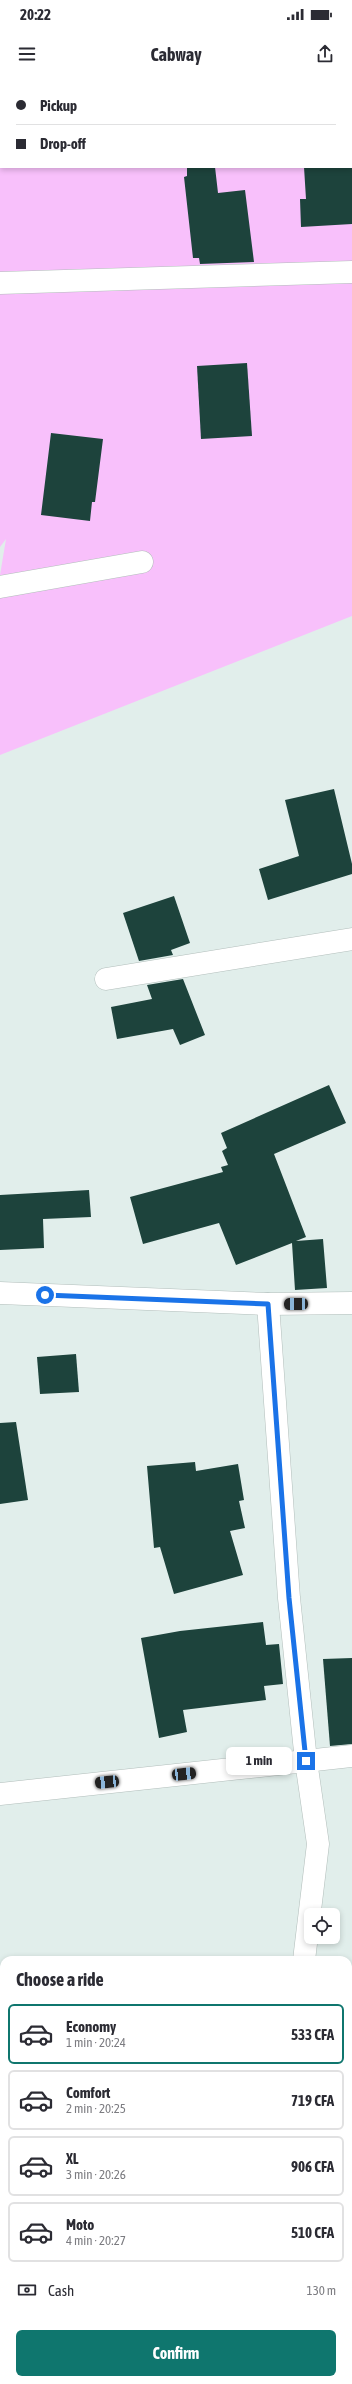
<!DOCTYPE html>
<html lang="en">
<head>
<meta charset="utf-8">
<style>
  body { margin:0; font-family:"Asap Condensed",sans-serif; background:#f2f2f3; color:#2b2b33; height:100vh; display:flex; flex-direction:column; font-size:15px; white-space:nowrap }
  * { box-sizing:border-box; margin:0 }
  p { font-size:13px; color:#7c7c81 }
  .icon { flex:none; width:22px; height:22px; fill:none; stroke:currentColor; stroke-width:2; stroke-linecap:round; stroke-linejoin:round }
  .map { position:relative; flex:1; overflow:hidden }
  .sheet { position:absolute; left:0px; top:1876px; width:352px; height:428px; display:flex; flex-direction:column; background:#fff; border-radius:12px 12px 0 0; box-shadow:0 2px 6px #0003 }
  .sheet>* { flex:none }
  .banner { position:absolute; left:0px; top:0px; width:352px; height:88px; box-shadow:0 2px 6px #0003; display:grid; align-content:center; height:88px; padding:0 16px; background:#fff }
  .controls { position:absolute; left:304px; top:1828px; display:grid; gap:8px }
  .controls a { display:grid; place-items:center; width:36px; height:36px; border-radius:6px; background:#fff; box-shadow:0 2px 6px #0003; font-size:20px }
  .end { position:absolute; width:18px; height:18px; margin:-9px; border:5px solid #1a73e8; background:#fff; box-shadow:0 0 0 2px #fff }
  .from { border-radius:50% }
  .bubble { position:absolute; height:28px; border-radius:6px; background:#fff; box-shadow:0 2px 6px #0003; font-size:13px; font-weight:700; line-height:28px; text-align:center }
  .car { position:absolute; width:12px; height:24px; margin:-12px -6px; border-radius:5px; box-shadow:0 0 3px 1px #0007; background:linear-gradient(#222 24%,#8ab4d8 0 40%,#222 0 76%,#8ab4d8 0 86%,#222 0) }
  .banner b { display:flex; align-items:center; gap:14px; height:38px; font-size:15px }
  .banner b+b { border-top:1px solid #e1e1e2 }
  .banner i { width:10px; height:10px; background:#2b2b33 }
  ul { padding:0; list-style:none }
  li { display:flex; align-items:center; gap:12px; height:60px; margin:0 8px 6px; padding:0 8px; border:2px solid #e1e1e2; border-radius:6px }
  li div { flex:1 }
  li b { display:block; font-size:15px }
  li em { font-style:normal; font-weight:700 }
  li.on { border-color:#0f766e }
  li>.icon { width:36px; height:36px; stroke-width:1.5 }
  h2 { padding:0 16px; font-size:18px; line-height:48px }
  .pay { display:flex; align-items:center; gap:10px; height:44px; padding:0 16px; font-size:15px }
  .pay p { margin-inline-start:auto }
  .button { display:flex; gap:8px; margin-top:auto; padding:8px 16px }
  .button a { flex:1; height:46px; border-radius:6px; background:#0f766e; color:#fff; font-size:16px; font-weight:700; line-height:46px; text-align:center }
  .status { display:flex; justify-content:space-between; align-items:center; height:28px; padding:0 20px; background:#fff; direction:ltr }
  .status svg { height:11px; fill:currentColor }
  header { display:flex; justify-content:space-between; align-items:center; height:52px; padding:0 16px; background:#fff; font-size:18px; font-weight:700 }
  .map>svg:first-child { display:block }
  .green { fill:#f8c0fb; fill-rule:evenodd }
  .building { fill:#1d433c }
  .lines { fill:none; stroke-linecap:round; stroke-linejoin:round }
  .minor-casing { stroke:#b2bebb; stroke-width:23 }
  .minor { stroke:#fff; stroke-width:22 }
  .route { stroke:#1a73e8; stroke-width:5 }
</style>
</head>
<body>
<div class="status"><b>20:22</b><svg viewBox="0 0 49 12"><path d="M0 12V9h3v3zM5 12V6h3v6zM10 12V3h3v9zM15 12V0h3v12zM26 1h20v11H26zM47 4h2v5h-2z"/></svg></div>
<header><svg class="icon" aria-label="menu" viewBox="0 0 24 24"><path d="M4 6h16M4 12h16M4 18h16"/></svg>Cabway<svg class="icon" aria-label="share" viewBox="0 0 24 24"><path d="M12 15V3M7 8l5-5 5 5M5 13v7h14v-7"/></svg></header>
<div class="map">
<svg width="352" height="2304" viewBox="0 0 352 2304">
  <rect width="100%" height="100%" fill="#e1eeeb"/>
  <path class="green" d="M0 0H352V536L0 675V495L6 459 0 467ZM1 1H351V87H1Z"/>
  <g class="building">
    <polygon points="187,87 215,87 218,113 245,110 254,182 200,184 199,178 193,178 184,97 187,96"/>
    <polygon points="304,87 352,87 352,144 301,147 300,119 306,119"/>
    <polygon points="247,283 252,356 201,359 197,286"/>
    <polygon points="51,353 103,359 95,422 92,422 90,441 41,435"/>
    <polygon points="334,709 352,784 352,794 268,820 259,789 299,776 285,720"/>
    <polygon points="174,816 190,863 171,870 173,875 139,881 123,833"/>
    <polygon points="183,899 205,955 180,965 173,949 117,959 111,927 152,919 147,905"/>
    <polygon points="329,1005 346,1043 274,1074 306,1157 296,1161 323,1159 327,1208 295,1210 292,1163 236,1185 219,1143 143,1164 130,1117 223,1092 221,1087 228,1085 222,1071 227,1068 221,1053"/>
    <polygon points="89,1110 91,1137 43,1139 44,1168 0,1170 0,1115"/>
    <polygon points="76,1274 79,1312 40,1314 37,1277"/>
    <polygon points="16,1342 28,1420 0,1424 0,1343"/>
    <polygon points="195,1382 196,1391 238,1384 244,1420 239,1421 245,1448 230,1451 243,1495 174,1514 160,1467 154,1468 147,1386"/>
    <polygon points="263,1542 266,1565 279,1564 283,1604 264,1606 266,1620 183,1630 187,1652 159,1658 141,1558 180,1551"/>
    <polygon points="352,1578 352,1664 330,1666 323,1579"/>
  </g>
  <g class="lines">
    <g class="minor-casing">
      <g id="minor">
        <polyline points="1,0 5,1"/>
        <polyline points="109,1 124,0"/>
        <polyline points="0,203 352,192"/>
        <polyline points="0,507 142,482"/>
        <polyline points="106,899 352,859"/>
        <polyline points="0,1213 268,1224 352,1223"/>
        <polyline points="268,1224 289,1518 306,1681 318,1764 304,1880"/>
        <polyline points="0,1714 352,1676"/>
        <polyline points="0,1922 4,1923"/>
        <polyline points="348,1947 352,1947"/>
        <polyline points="255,2304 255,2300"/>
      </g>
    </g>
    <use href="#minor" class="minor"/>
  </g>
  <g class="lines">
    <polyline class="route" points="45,1215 268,1224 289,1518 306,1681"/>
  </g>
</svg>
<div class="controls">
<a><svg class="icon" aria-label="locate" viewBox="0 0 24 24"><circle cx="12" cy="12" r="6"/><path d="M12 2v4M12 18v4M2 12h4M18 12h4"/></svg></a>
</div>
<i class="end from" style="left:45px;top:1215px"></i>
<i class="end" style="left:306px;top:1681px"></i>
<div class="bubble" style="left:226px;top:1667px;width:66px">1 min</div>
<i class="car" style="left:296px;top:1224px;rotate:269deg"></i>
<i class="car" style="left:184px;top:1694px;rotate:84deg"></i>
<i class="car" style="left:107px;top:1702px;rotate:264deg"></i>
<div class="banner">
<b><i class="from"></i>Pickup</b>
<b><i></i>Drop-off</b>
</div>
<section class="sheet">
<h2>Choose a ride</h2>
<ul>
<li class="on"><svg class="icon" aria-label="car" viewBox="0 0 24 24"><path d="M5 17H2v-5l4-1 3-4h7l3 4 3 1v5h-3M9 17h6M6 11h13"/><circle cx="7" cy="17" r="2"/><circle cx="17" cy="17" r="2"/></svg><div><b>Economy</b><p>1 min · 20:24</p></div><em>533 CFA</em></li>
<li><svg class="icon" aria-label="car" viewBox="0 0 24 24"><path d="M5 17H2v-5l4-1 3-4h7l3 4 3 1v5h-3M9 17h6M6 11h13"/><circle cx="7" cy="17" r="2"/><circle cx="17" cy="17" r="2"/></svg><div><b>Comfort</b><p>2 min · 20:25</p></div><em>719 CFA</em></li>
<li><svg class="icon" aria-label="car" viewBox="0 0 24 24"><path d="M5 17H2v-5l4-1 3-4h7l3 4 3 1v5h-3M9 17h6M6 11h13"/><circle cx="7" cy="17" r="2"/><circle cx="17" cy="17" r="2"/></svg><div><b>XL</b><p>3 min · 20:26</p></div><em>906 CFA</em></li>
<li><svg class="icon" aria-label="car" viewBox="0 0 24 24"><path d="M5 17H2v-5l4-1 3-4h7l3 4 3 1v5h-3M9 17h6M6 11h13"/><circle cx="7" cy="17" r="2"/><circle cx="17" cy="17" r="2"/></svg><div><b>Moto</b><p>4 min · 20:27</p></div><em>510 CFA</em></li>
</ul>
<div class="pay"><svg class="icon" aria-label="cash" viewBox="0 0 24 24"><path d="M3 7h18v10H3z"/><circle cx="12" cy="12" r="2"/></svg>Cash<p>130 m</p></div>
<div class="button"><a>Confirm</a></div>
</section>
</div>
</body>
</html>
